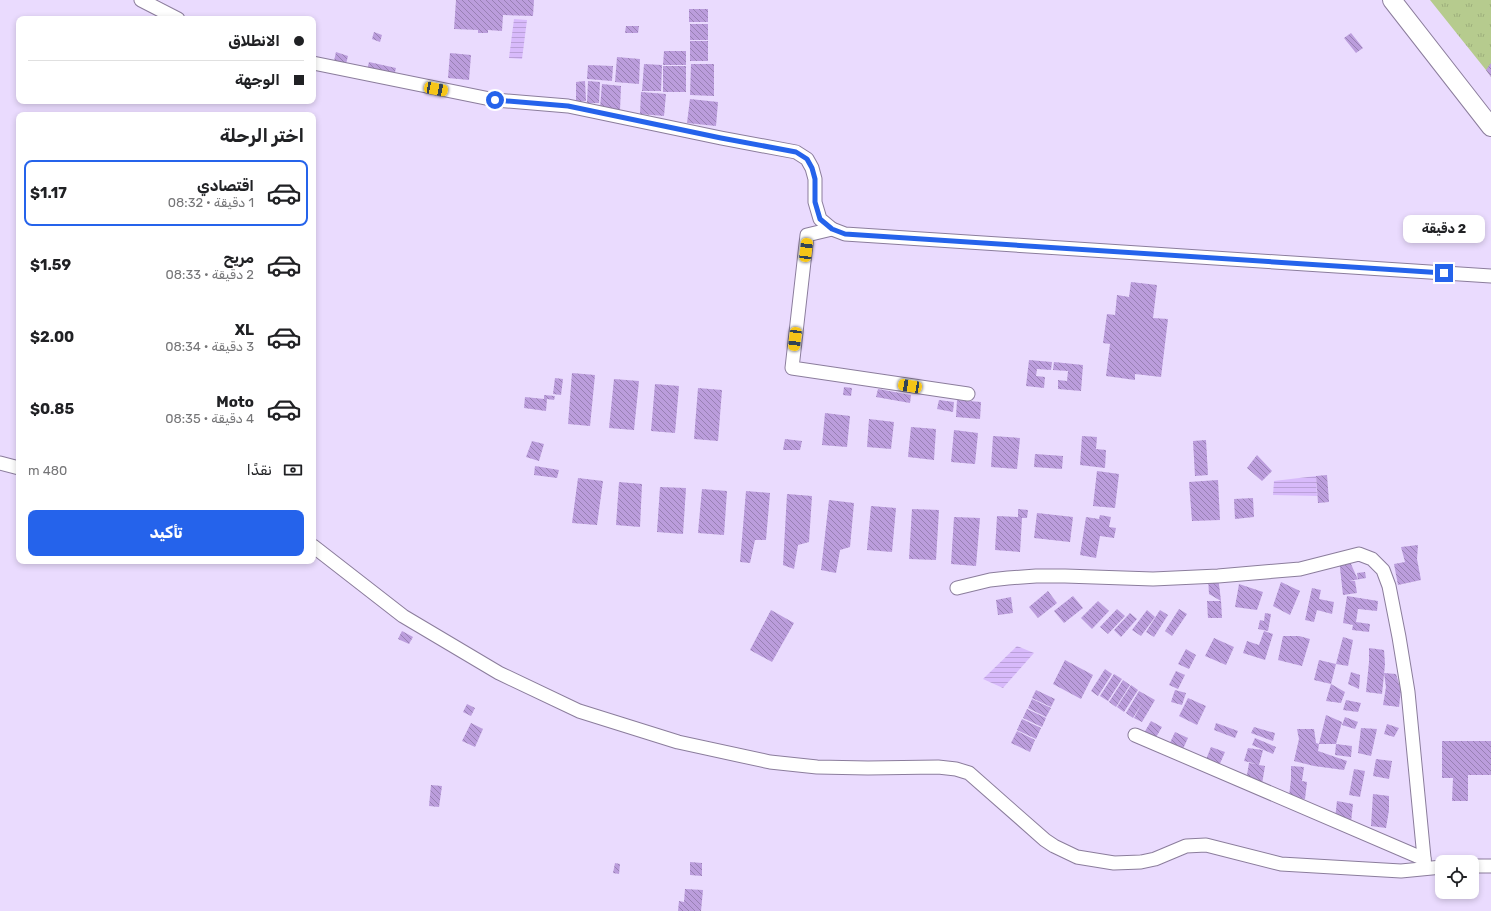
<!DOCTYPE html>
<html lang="ar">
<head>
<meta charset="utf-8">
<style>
  body { margin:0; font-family:Rubik,Cairo,sans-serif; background:#f2f2f2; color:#202124; direction:rtl; height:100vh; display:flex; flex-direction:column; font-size:15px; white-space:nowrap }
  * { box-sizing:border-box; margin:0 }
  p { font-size:13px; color:#757577 }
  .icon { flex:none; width:22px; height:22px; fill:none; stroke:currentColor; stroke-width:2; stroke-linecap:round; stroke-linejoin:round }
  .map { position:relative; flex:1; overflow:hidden; direction:ltr }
  .drawer { position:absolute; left:16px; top:112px; width:300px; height:452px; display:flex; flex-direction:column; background:#fff; border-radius:8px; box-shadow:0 2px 6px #0003; direction:rtl }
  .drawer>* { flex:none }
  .guide { position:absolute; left:16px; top:16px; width:300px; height:88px; border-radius:8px; box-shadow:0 2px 6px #0003; direction:rtl; display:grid; align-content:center; height:88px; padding:0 12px; background:#fff }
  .tools { position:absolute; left:1435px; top:855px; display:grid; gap:8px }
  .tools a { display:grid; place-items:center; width:44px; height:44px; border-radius:8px; background:#fff; box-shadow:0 2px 6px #0003; font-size:20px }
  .end { position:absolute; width:18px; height:18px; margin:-9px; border:5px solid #2563eb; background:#fff; box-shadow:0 0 0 2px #fff }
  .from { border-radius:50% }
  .bubble { position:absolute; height:28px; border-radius:8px; background:#fff; box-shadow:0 2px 6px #0003; font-size:13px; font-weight:700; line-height:28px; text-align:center; direction:rtl }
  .car { position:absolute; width:12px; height:24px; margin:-12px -6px; border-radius:5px; box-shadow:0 0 3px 1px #0007; background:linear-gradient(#f5c518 24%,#345 0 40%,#f5c518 0 76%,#345 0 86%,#f5c518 0) }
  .guide b { display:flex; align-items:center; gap:14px; height:38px; font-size:15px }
  .guide b+b { border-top:1px solid #e0e0e0 }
  .guide i { width:10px; height:10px; background:#202124 }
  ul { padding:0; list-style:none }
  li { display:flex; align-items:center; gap:12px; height:66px; margin:0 8px 6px; padding:0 4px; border:2px solid transparent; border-radius:8px }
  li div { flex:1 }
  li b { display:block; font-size:15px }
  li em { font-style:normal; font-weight:700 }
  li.on { border-color:#2563eb }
  li>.icon { width:36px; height:36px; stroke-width:1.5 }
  h2 { padding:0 12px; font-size:18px; line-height:48px }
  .pay { display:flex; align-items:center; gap:10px; height:44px; padding:0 12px; font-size:15px }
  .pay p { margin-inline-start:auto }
  .primary-button { display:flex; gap:8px; margin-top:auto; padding:8px 12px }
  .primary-button a { flex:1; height:46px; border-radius:8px; background:#2563eb; color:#fff; font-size:16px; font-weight:700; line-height:46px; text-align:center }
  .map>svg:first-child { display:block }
  .grass { fill:url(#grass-tufts) }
  .water { fill:url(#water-rules) }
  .building { fill:url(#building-back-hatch) }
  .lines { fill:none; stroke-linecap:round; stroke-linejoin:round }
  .street-casing { stroke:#8b7d9c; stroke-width:15 }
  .secondary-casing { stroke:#8b7d9c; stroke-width:20 }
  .street { stroke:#fff; stroke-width:13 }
  .secondary { stroke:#fff; stroke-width:18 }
  .route { stroke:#2563eb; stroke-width:5 }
</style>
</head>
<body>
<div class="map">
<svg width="1491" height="911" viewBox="0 0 1491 911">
  <defs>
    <pattern id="grass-tufts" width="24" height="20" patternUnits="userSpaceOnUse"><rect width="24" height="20" fill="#b6cb8e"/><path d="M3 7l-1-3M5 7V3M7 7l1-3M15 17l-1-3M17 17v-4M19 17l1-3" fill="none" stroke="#9dae7b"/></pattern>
    <pattern id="water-rules" width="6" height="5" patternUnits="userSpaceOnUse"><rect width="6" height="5" fill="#d8bafb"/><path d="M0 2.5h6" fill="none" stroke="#baa0d8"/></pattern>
    <pattern id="building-back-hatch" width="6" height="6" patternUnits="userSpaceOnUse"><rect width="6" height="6" fill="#bb9ddc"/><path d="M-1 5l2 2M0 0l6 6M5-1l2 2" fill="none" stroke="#9880b3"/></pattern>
  </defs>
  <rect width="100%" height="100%" fill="#eadbfe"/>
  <polygon class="grass" points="1430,0 1491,0 1491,77 1486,70"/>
  <g class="water">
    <polygon points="514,19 527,20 522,59 509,58"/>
    <polygon points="1316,476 1317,496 1273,495 1274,481"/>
    <polygon points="1017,646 1034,653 1003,688 983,679"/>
  </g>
  <g class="building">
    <polygon points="456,0 534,0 533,16 503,15 502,31 488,30 488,33 478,33 478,30 454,29"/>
    <rect x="689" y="9" width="19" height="13"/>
    <rect x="690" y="24" width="18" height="16"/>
    <polygon points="626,26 639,26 638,33 625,33"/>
    <polygon points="374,32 382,35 380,42 372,39"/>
    <polygon points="1351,33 1363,48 1356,53 1344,38"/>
    <rect x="690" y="41" width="18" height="20"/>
    <polygon points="664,51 686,51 686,65 663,65"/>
    <polygon points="336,52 348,56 346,64 334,61"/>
    <polygon points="450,53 471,55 469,80 448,78"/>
    <polygon points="617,57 640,59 639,84 615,82"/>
    <polygon points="369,62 396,68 394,76 367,70"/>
    <polygon points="1491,63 1491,77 1486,70"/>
    <polygon points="644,64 662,65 661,91 642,91"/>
    <polygon points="691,64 714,64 714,96 690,95"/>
    <polygon points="588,65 613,66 612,81 587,79"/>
    <rect x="663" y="66" width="23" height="26"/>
    <polygon points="585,81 586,101 576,102 576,82"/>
    <polygon points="588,81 600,82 599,103 587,103"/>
    <polygon points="602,84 621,86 620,110 600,108"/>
    <polygon points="641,92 666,94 664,116 640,114"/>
    <polygon points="690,99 718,102 716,126 687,123"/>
    <polygon points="1131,282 1157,285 1153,318 1168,319 1161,377 1135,374 1135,380 1106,376 1110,344 1103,343 1107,314 1115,315 1117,295 1129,297"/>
    <polygon points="1029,360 1052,362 1051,370 1037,369 1036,376 1045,377 1044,388 1026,386"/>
    <polygon points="1054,362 1083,365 1081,391 1058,389 1058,380 1067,381 1068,371 1053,370"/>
    <polygon points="572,373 595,375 590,426 568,424"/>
    <polygon points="555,378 563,379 561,395 553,394"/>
    <polygon points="614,379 639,381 634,430 609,428"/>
    <polygon points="655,384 679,386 675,433 651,431"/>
    <polygon points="844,387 852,388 851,396 843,395"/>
    <polygon points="698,388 722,390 718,441 694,439"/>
    <polygon points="878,389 911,395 910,403 876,397"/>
    <polygon points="544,395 555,396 554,400 547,399 546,411 524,408 525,397 544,399"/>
    <polygon points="939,400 954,402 953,412 937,409"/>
    <polygon points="957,400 981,402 980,419 956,417"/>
    <polygon points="825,413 850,416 847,447 822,445"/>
    <polygon points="869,419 894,422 891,449 867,447"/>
    <polygon points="911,427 936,429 934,460 908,457"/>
    <polygon points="954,430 978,433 975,464 951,462"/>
    <polygon points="993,436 1020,438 1017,469 991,467"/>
    <polygon points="1082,436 1097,437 1096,449 1106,450 1105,468 1080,465"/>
    <polygon points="785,439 802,441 800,450 783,450"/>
    <polygon points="1206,440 1208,475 1195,476 1193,441"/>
    <polygon points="532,441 544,444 539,461 526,457"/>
    <polygon points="1035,454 1063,456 1062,469 1034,467"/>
    <polygon points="1257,455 1272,471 1262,481 1247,468"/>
    <polygon points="535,466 559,470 557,478 534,475"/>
    <polygon points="1097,471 1119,474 1115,508 1093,506"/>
    <polygon points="1327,475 1329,502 1318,503 1316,476"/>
    <polygon points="578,478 603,481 597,525 572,523"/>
    <polygon points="1218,480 1220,520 1192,521 1189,482"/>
    <polygon points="619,482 642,484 640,527 616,525"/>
    <polygon points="660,487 686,488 683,534 657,532"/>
    <polygon points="702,489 727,491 724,535 698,533"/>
    <polygon points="746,491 770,493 766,540 755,540 750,563 740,562"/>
    <polygon points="787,494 812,496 809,542 798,545 794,569 783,565"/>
    <polygon points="1253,498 1254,517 1235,519 1234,499"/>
    <polygon points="829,500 854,503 850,547 840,550 836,573 821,570"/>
    <polygon points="871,506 896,508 892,552 867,550"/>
    <polygon points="912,509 939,510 936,560 909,559"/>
    <polygon points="1018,509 1028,510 1027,518 1022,518 1020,552 995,550 997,516 1018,517"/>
    <polygon points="1037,513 1073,517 1070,542 1034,538"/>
    <polygon points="1100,515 1111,517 1109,527 1116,528 1114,538 1100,536 1096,558 1080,555 1086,517 1099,519"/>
    <polygon points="954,517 980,518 976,566 951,564"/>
    <polygon points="1418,545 1417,559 1421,580 1398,585 1394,564 1405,562 1401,547"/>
    <polygon points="1339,559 1351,564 1358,580 1357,573 1365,572 1366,578 1349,581 1355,581 1357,593 1343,595"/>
    <polygon points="1218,576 1221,601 1209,594 1208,577"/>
    <polygon points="1281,582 1300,591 1290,615 1273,606"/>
    <polygon points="1239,584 1263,592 1257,610 1235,607"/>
    <polygon points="1312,588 1321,590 1319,599 1334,602 1332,614 1317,610 1314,622 1305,620"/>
    <polygon points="1048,591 1057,603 1038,618 1029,607"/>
    <polygon points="1073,596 1083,608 1064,623 1054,611"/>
    <polygon points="1347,596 1378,601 1377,611 1358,609 1356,622 1370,624 1369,632 1352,630 1353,625 1343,623"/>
    <polygon points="1011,597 1013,613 998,615 996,600"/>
    <polygon points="1098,601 1109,611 1092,629 1081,618"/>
    <polygon points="1207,601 1221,601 1222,618 1208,618"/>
    <polygon points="1117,609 1125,616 1108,634 1100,627"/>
    <polygon points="1179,609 1187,614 1172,636 1165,631"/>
    <polygon points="771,610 794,623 772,662 750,650"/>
    <polygon points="1147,610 1155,617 1141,636 1132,630"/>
    <polygon points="1160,610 1168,615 1154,637 1146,632"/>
    <polygon points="1130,613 1137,619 1121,637 1114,630"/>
    <polygon points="1265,613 1271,614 1268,631 1258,629 1260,620 1264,621"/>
    <polygon points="402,631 413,637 409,644 398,639"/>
    <polygon points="1264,631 1273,634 1265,660 1243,653 1247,641 1259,645"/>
    <polygon points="1283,636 1299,636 1310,639 1302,666 1278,660"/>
    <polygon points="1343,637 1353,640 1348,666 1336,664"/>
    <polygon points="1214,638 1234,647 1226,665 1205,656"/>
    <polygon points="1369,648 1384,650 1385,664 1382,694 1366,692 1369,662"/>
    <polygon points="1186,649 1196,655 1189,669 1178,664"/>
    <polygon points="1065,660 1093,675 1081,699 1053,684"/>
    <polygon points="1319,660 1336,664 1331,684 1314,680"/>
    <polygon points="1105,669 1112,674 1098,696 1091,691"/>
    <polygon points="1176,671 1185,675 1178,689 1169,685"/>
    <polygon points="1351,672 1360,675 1359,689 1348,684"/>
    <polygon points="1384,673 1396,674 1401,690 1399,707 1383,705 1386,687"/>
    <polygon points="1114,674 1122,679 1108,701 1100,696"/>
    <polygon points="1123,680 1130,685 1116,707 1109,702"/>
    <polygon points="1331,684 1345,692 1341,703 1326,701"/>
    <polygon points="1131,685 1138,690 1124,712 1117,707"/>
    <polygon points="1036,690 1055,699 1051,707 1032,698"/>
    <polygon points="1175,690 1186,693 1182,705 1171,702"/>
    <polygon points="1139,691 1155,700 1142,722 1134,718 1142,703 1133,718 1126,713"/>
    <polygon points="1188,698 1206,706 1197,725 1179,716"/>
    <polygon points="1032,699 1051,708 1046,717 1028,708"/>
    <polygon points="1346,700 1361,703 1358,712 1343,710"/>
    <polygon points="467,704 475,708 471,716 463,712"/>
    <polygon points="1027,709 1046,718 1042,727 1023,718"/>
    <polygon points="1326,715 1342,722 1336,744 1319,744"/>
    <polygon points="1345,717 1358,722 1355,729 1342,725"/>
    <polygon points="1022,719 1041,728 1036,739 1017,730"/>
    <polygon points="1151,721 1162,727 1155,739 1144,733"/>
    <polygon points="471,723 483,729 475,747 462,741"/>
    <polygon points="1216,723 1238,731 1235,738 1214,730"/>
    <polygon points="1387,724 1399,728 1394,737 1384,734"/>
    <polygon points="1254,727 1275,733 1273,741 1251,733"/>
    <polygon points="1361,728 1377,729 1371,756 1358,753"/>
    <polygon points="1297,729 1314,729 1316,743 1319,744 1318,751 1347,761 1344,770 1314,766 1294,761 1299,739"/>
    <polygon points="1017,731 1035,740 1030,752 1011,743"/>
    <polygon points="1175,732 1188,738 1182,751 1169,745"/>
    <polygon points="1255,738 1276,747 1273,754 1252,745"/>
    <polygon points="1442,741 1491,741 1491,775 1468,775 1468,801 1452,801 1453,778 1442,778"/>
    <polygon points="1336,744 1352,746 1351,757 1335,755"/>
    <polygon points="1211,747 1225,752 1218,768 1205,762"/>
    <polygon points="1248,748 1263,750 1259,765 1265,766 1262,784 1246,781 1249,763 1257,764 1244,761"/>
    <polygon points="1376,759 1392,761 1389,779 1373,776"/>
    <polygon points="1291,766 1304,767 1302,781 1307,782 1305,799 1289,797 1291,779"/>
    <polygon points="1354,769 1365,771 1360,797 1349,795"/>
    <polygon points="431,785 442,786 439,807 429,806"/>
    <polygon points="1373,794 1389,796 1389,810 1386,828 1371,826"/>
    <polygon points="1337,801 1353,804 1351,822 1335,819"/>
    <polygon points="690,862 702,863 702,876 690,875"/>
    <polygon points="615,863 620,864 619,874 613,873"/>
    <polygon points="685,889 703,890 701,911 678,911 679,901 684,902"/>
  </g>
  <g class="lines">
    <g class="street-casing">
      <g id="street">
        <polyline points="141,0 178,19"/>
        <polyline points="313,63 495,100 568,106 721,138 796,152 807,159 812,168 815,179 815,202 820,219 832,229 845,234 1491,276"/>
        <polyline points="832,229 807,235 792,368 968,394"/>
        <polyline points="0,463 19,468"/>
        <polyline points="313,546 403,616 499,673 579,711 678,742 770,762 817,767 868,768 938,767 956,769 969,773 1045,840 1054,846 1077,857 1114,863 1141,862 1155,859 1186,846 1206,845 1281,864 1401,871 1442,867"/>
        <polyline points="957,588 990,580 1008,578 1036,576 1065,576 1153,579 1218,576 1300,569 1359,554 1372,559 1383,570 1389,586 1399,637 1408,692 1425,868"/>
        <polyline points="1135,735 1424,859"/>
        <polyline points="1472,866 1491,866"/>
      </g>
    </g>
    <g class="secondary-casing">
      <polyline id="secondary" points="1392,0 1491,127"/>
    </g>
    <use href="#street" class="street"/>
    <use href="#secondary" class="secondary"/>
  </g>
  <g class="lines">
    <polyline class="route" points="495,100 568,106 721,138 796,152 807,159 812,168 815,179 815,202 820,219 832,229 845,234 1444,273"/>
  </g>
</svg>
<div class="tools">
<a><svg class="icon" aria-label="locate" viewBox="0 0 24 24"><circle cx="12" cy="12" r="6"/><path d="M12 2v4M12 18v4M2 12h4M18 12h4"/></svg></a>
</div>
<i class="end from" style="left:495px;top:100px"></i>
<i class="end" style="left:1444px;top:273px"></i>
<div class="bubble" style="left:1403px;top:215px;width:82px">2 دقيقة</div>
<i class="car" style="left:436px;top:89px;rotate:101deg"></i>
<i class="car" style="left:806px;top:250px;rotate:7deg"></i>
<i class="car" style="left:795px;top:339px;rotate:187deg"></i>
<i class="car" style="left:910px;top:386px;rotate:279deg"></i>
<div class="guide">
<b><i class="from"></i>الانطلاق</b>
<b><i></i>الوجهة</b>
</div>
<section class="drawer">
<h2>اختر الرحلة</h2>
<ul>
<li class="on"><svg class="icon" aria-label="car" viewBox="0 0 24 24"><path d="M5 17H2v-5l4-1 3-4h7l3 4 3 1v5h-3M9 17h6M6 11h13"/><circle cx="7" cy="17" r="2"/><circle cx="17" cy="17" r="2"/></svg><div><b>اقتصادي</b><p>1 دقيقة · 08:32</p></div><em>$1.17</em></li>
<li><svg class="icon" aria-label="car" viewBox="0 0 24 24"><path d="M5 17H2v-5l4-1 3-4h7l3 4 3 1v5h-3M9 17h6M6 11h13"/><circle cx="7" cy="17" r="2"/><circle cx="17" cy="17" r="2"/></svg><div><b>مريح</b><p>2 دقيقة · 08:33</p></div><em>$1.59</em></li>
<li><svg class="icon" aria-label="car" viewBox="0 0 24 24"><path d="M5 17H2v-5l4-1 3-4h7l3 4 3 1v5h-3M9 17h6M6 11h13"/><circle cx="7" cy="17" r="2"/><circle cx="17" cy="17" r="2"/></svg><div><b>XL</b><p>3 دقيقة · 08:34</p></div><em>$2.00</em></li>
<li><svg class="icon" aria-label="car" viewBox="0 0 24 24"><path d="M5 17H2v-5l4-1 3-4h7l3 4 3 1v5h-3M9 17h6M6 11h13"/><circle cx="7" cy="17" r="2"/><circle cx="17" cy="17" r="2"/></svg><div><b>Moto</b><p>4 دقيقة · 08:35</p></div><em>$0.85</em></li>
</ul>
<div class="pay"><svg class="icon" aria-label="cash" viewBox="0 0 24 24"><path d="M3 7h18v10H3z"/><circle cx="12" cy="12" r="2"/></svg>نقدًا<p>480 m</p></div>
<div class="primary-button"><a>تأكيد</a></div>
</section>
</div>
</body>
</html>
